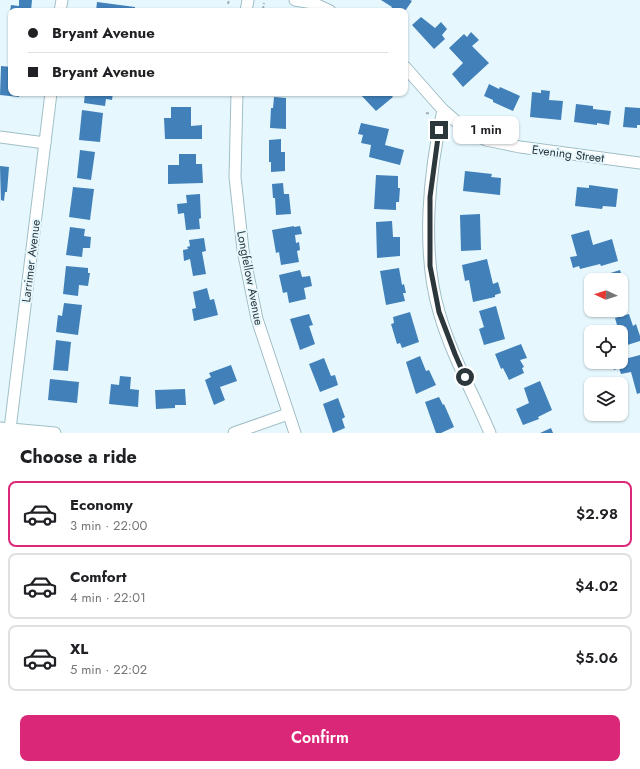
<!DOCTYPE html>
<html lang="en">
<head>
<meta charset="utf-8">
<style>
  body { margin:0; font-family:Jost,sans-serif; background:#f6f6f6; color:#202124; height:100vh; display:flex; flex-direction:column; font-size:15px; white-space:nowrap }
  * { box-sizing:border-box; margin:0 }
  p { font-size:13px; color:#757577 }
  .icon { flex:none; width:22px; height:22px; fill:none; stroke:currentColor; stroke-width:2; stroke-linecap:round; stroke-linejoin:round }
  .map { position:relative; height:433px; overflow:hidden }
  .sheet { display:flex; flex-direction:column; background:#fff; flex:1 }
  .sheet>* { flex:none }
  .top-card { position:absolute; left:8px; top:8px; width:400px; height:88px; border-radius:8px; box-shadow:0 1px 3px #0004; display:grid; align-content:center; height:88px; padding:0 20px; background:#fff }
  .needle { width:26px; rotate:274deg }
  .controls { position:absolute; left:584px; top:273px; display:grid; gap:8px }
  .controls a { display:grid; place-items:center; width:44px; height:44px; border-radius:8px; background:#fff; box-shadow:0 1px 3px #0004; font-size:20px }
  .end { position:absolute; width:18px; height:18px; margin:-9px; border:5px solid #2b373b; background:#fff; box-shadow:0 0 0 2px #fff }
  .from { border-radius:50% }
  .bubble { position:absolute; height:28px; border-radius:8px; background:#fff; box-shadow:0 1px 3px #0004; font-size:13px; font-weight:600; line-height:28px; text-align:center }
  .top-card b { display:flex; align-items:center; gap:14px; height:38px; font-size:15px }
  .top-card b+b { border-top:1px solid #e0e0e0 }
  .top-card i { width:10px; height:10px; background:#202124 }
  ul { padding:0; list-style:none }
  li { display:flex; align-items:center; gap:12px; height:66px; margin:0 8px 6px; padding:0 12px; border:2px solid #e0e0e0; border-radius:8px }
  li div { flex:1 }
  li b { display:block; font-size:15px }
  li em { font-style:normal; font-weight:600 }
  li.current { border-color:#db2777 }
  li>.icon { width:36px; height:36px; stroke-width:1.5 }
  h2 { padding:0 20px; font-size:18px; line-height:48px }
  .button { display:flex; gap:8px; margin-top:auto; padding:8px 20px }
  .button a { flex:1; height:46px; border-radius:8px; background:#db2777; color:#fff; font-size:16px; font-weight:600; line-height:46px; text-align:center }
  .map>svg:first-child { display:block }
  .building { fill:#4180b9 }
  .lines { fill:none; stroke-linecap:round; stroke-linejoin:round }
  .minor-casing { stroke:#a1bec7; stroke-width:13 }
  .path { stroke:#9fafb4; stroke-width:2; stroke-dasharray:3 2; stroke-linecap:butt }
  .minor { stroke:#fff; stroke-width:11 }
  .route { stroke:#2b373b; stroke-width:5 }
  .labels { text-anchor:middle; stroke-width:4; stroke-linejoin:round; paint-order:stroke }
  .street-label { font-size:12px; fill:#2b373b; stroke:#e6f8fe }
</style>
</head>
<body>
<div class="map">
<svg width="640" height="433" viewBox="0 0 640 433">
  <rect width="100%" height="100%" fill="#e6f8fe"/>
  <g class="building">
    <polygon points="19,0 32,0 31,11 10,11 11,5 19,6"/>
    <polygon points="381,0 410,0 412,1 405,11 394,11 391,9 392,7"/>
    <polygon points="97,2 135,7 135,11 96,11"/>
    <polygon points="421,17 435,28 441,22 447,29 442,35 445,39 434,49 412,25"/>
    <polygon points="471,32 479,40 472,46 489,63 463,87 452,74 463,63 449,48 464,34 467,37"/>
    <polygon points="1,66 11,67 11,93 19,93 19,97 0,95"/>
    <polygon points="489,84 499,89 500,87 520,96 513,111 493,102 493,100 484,96"/>
    <polygon points="541,90 550,91 549,100 563,101 561,120 530,117 532,92 541,93"/>
    <polygon points="85,93 113,93 112,100 106,99 105,106 84,103"/>
    <polygon points="359,93 389,93 393,97 376,111"/>
    <polygon points="274,97 286,98 286,129 270,128 271,108 273,108"/>
    <polygon points="576,104 593,106 593,109 611,111 609,125 597,123 597,125 574,122"/>
    <polygon points="171,107 191,107 191,126 202,125 202,139 165,139 164,118 171,118"/>
    <polygon points="625,107 640,108 640,125 637,125 637,128 623,127"/>
    <polygon points="82,110 103,113 100,142 79,140"/>
    <polygon points="361,123 389,129 385,145 404,150 400,165 369,157 371,145 361,143 363,135 358,134"/>
    <polygon points="281,139 281,152 285,152 285,171 271,172 271,162 269,162 269,140"/>
    <polygon points="80,150 95,152 91,180 77,178"/>
    <polygon points="179,154 196,154 196,164 202,164 203,183 168,184 168,165 179,165"/>
    <polygon points="0,166 9,167 7,192 5,192 4,201 1,200 1,204"/>
    <polygon points="465,171 492,174 491,177 501,178 500,195 463,191"/>
    <polygon points="376,175 398,176 398,188 400,188 399,202 396,202 396,210 374,209"/>
    <polygon points="283,183 284,194 289,194 291,214 276,215 275,198 273,198 272,184"/>
    <polygon points="589,185 618,189 616,207 603,206 602,209 575,206 577,187 589,188"/>
    <polygon points="73,187 94,189 90,220 69,217"/>
    <polygon points="200,194 201,218 199,219 200,229 186,230 184,213 178,214 177,204 187,203 186,195"/>
    <polygon points="480,214 481,250 461,251 460,215"/>
    <polygon points="392,221 393,237 400,237 400,256 377,258 376,222"/>
    <polygon points="294,226 294,227 300,226 302,234 295,235 296,243 299,242 300,250 297,251 299,262 281,265 279,252 276,253 272,230"/>
    <polygon points="70,227 85,229 84,236 91,237 90,248 83,248 82,257 66,255"/>
    <polygon points="589,230 593,245 612,239 618,261 601,266 600,264 580,269 579,266 573,268 570,257 577,256 571,235"/>
    <polygon points="204,238 206,251 202,252 206,274 193,276 190,259 184,261 183,250 188,249 187,247 190,246 189,240"/>
    <polygon points="487,259 493,284 498,282 501,293 495,295 495,297 473,302 469,280 465,281 462,265"/>
    <polygon points="66,266 88,268 88,273 90,273 88,286 79,285 78,296 63,294"/>
    <polygon points="399,268 402,285 404,284 406,293 403,293 405,301 386,305 380,271"/>
    <polygon points="300,270 302,277 310,276 312,286 304,288 306,299 289,303 287,292 283,293 279,275"/>
    <polygon points="620,270 627,293 625,294 628,304 621,306 621,280 605,280 604,275"/>
    <polygon points="207,288 210,300 214,299 218,315 194,321 192,309 196,308 193,292"/>
    <polygon points="64,303 82,305 78,335 56,332 58,315 62,316"/>
    <polygon points="496,306 505,339 484,345 479,329 484,327 479,311"/>
    <polygon points="410,312 419,342 402,348 400,343 397,344 391,324 394,323 393,317"/>
    <polygon points="309,314 313,325 309,326 315,344 300,350 290,319"/>
    <polygon points="629,314 633,326 636,324 640,336 640,341 621,347 621,332 619,332 615,318"/>
    <polygon points="56,340 71,342 68,371 53,370"/>
    <polygon points="521,344 527,358 520,360 524,367 522,368 524,373 509,380 503,368 501,369 495,354"/>
    <polygon points="640,355 640,393 637,394 631,372 621,374 619,368 614,370 612,363 621,362 621,360"/>
    <polygon points="420,356 426,371 429,370 436,385 416,394 406,362"/>
    <polygon points="324,358 331,376 335,375 338,385 320,392 309,364"/>
    <polygon points="231,365 237,381 220,387 225,400 214,405 205,380 211,377 209,373"/>
    <polygon points="120,376 131,377 130,389 139,390 138,407 109,404 111,384 119,385"/>
    <polygon points="50,379 79,382 77,403 48,400"/>
    <polygon points="540,381 552,410 538,417 539,419 523,425 516,409 529,403 524,388"/>
    <polygon points="185,389 186,405 175,405 175,408 156,409 155,390"/>
    <polygon points="439,397 443,405 444,404 454,427 441,433 436,433 425,402"/>
    <polygon points="338,398 345,417 342,419 345,428 333,433 323,404"/>
    <polygon points="551,428 553,433 540,433"/>
  </g>
  <g class="lines">
    <g class="minor-casing">
      <g id="minor">
        <polyline points="295,0 313,3 330,11"/>
        <polyline points="60,11 62,0"/>
        <polyline points="246,11 248,0"/>
        <polyline points="405,67 443,110 465,129 486,140 520,147 640,163"/>
        <polyline points="237,93 235,177 243,250 257,319 295,433"/>
        <path d="M443 110C429 172 421 250 439 312 451 354 473 393 490 433"/>
        <polyline points="0,137 45,143"/>
        <polyline points="0,428 55,433"/>
        <polyline points="10,429 51,93"/>
        <polyline points="234,433 288,414"/>
      </g>
    </g>
    <g class="path">
      <polyline points="228,4 229,0"/>
      <polyline points="263,9 264,3"/>
      <polyline points="426,113 431,114"/>
    </g>
    <use href="#minor" class="minor"/>
  </g>
  <g class="lines">
    <polyline class="route" points="439,130 430,197 430,266 439,312 455,354 465,377"/>
  </g>
  <g class="labels">
    <g class="street-label">
      <text transform="translate(568 154) rotate(7)" y="4">Evening Street</text>
      <text transform="translate(31 261) rotate(-83)" y="4">Larrimer Avenue</text>
      <text transform="translate(250 278) rotate(79)" y="4">Longfellow Avenue</text>
    </g>
  </g>
</svg>
<div class="controls">
<a><svg class="needle" viewBox="-14 -14 28 28"><path d="M0-13l5 13h-10z" fill="#e53935"/><path d="M0 13l5-13h-10z" fill="#757577"/></svg></a>
<a><svg class="icon" aria-label="locate" viewBox="0 0 24 24"><circle cx="12" cy="12" r="6"/><path d="M12 2v4M12 18v4M2 12h4M18 12h4"/></svg></a>
<a><svg class="icon" aria-label="layers" viewBox="0 0 24 24"><path d="M12 4l9 5-9 5-9-5zM3 14l9 5 9-5"/></svg></a>
</div>
<i class="end from" style="left:465px;top:377px"></i>
<i class="end" style="left:439px;top:130px"></i>
<div class="bubble" style="left:453px;top:116px;width:66px">1 min</div>
<div class="top-card">
<b><i class="from"></i>Bryant Avenue</b>
<b><i></i>Bryant Avenue</b>
</div>
</div>
<section class="sheet">
<h2>Choose a ride</h2>
<ul>
<li class="current"><svg class="icon" aria-label="car" viewBox="0 0 24 24"><path d="M5 17H2v-5l4-1 3-4h7l3 4 3 1v5h-3M9 17h6M6 11h13"/><circle cx="7" cy="17" r="2"/><circle cx="17" cy="17" r="2"/></svg><div><b>Economy</b><p>3 min · 22:00</p></div><em>$2.98</em></li>
<li><svg class="icon" aria-label="car" viewBox="0 0 24 24"><path d="M5 17H2v-5l4-1 3-4h7l3 4 3 1v5h-3M9 17h6M6 11h13"/><circle cx="7" cy="17" r="2"/><circle cx="17" cy="17" r="2"/></svg><div><b>Comfort</b><p>4 min · 22:01</p></div><em>$4.02</em></li>
<li><svg class="icon" aria-label="car" viewBox="0 0 24 24"><path d="M5 17H2v-5l4-1 3-4h7l3 4 3 1v5h-3M9 17h6M6 11h13"/><circle cx="7" cy="17" r="2"/><circle cx="17" cy="17" r="2"/></svg><div><b>XL</b><p>5 min · 22:02</p></div><em>$5.06</em></li>
</ul>
<div class="button"><a>Confirm</a></div>
</section>
</body>
</html>
